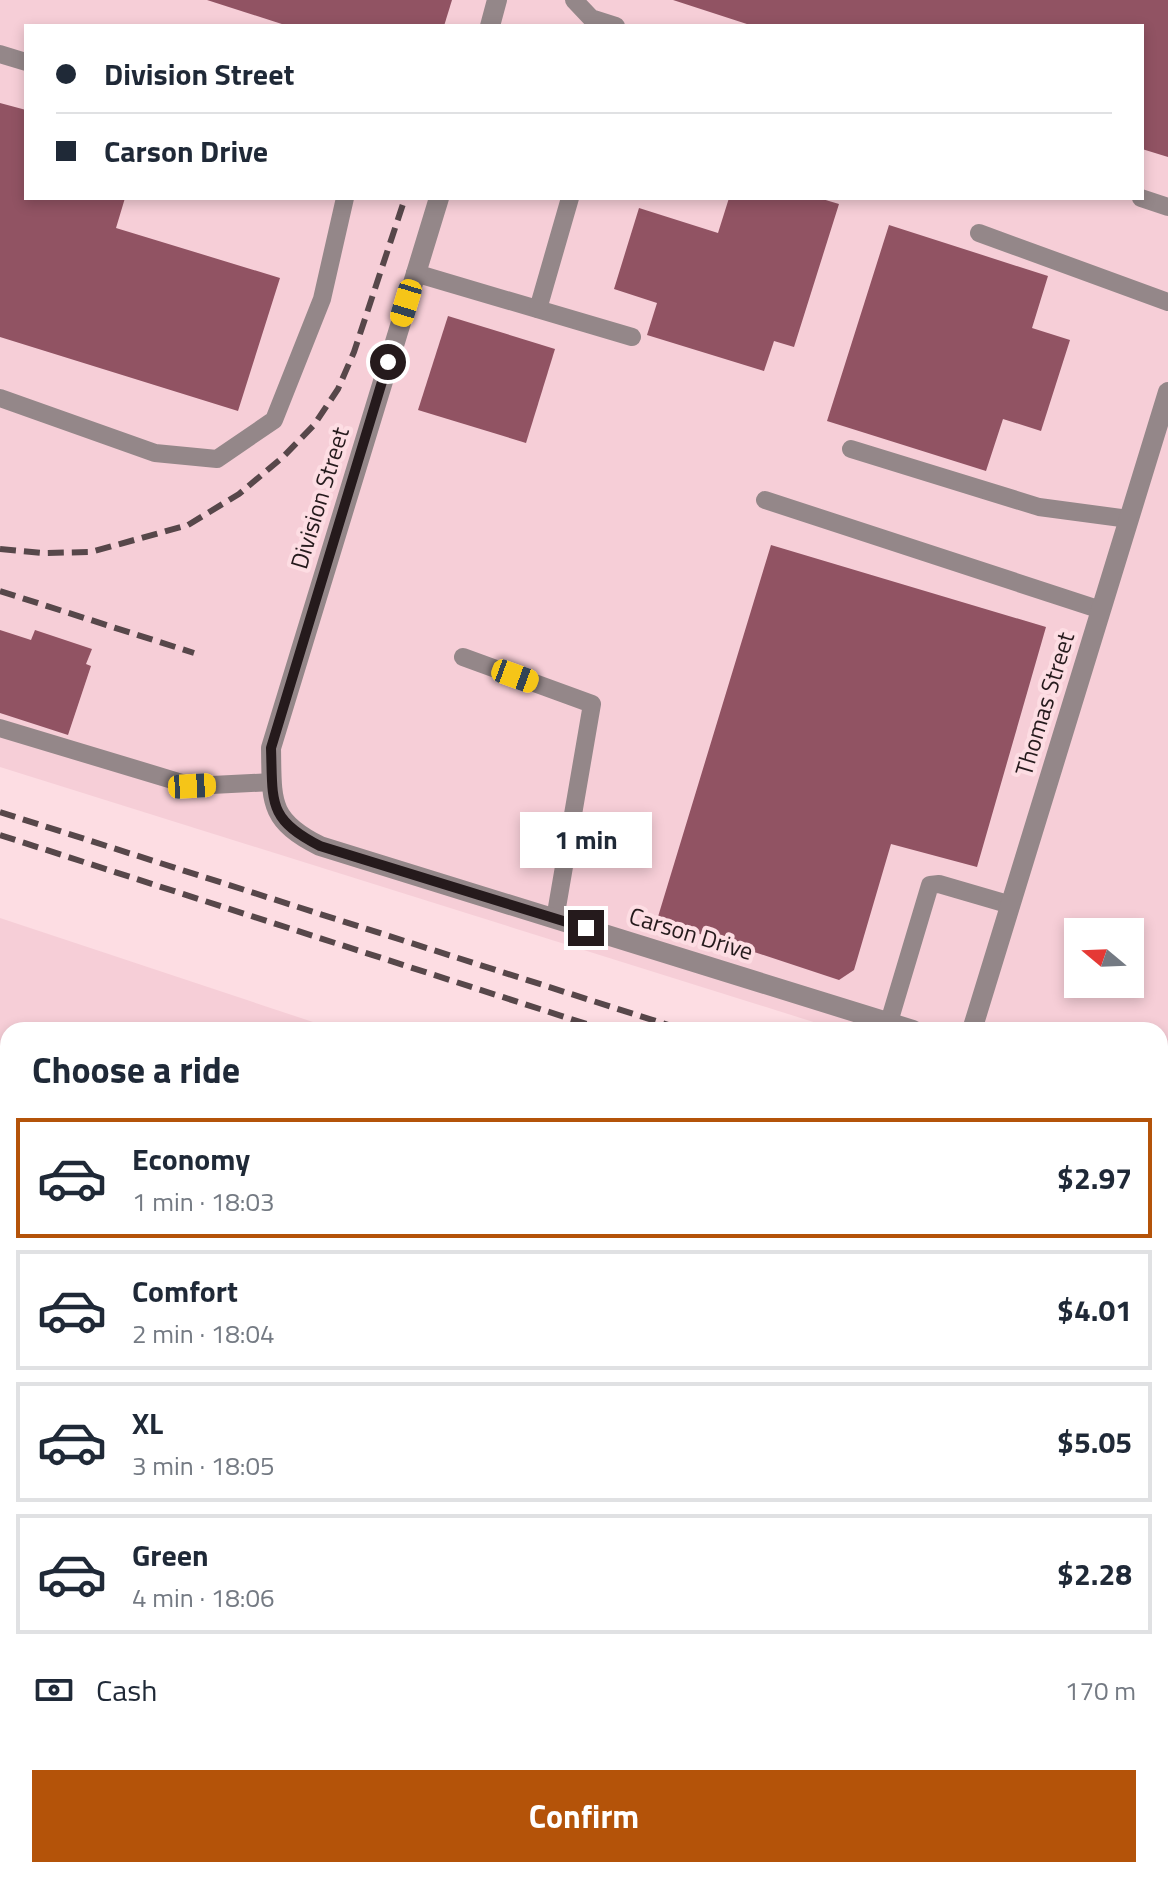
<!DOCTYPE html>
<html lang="en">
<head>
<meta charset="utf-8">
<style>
  body { margin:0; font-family:"Titillium Web",sans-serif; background:#f2f2f3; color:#1f2937; height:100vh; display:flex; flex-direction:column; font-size:30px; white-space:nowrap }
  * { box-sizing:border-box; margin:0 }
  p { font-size:26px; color:#747a83 }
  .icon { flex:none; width:44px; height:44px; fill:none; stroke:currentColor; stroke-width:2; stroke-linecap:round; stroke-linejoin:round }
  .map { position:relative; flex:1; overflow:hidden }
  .details { position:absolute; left:0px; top:1022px; width:1168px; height:856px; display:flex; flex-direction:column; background:#fff; border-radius:24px 24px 0 0; box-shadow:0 4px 12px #0003 }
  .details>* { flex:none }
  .guide { position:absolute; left:24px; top:24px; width:1120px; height:176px; border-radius:0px; box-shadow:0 4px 12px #0003; display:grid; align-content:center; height:176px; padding:0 32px; background:#fff }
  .needle { width:52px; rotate:289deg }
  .fabs { position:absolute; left:1064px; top:918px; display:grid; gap:16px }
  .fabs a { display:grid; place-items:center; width:80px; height:80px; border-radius:0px; background:#fff; box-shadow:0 4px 12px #0003; font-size:40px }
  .end { position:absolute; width:36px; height:36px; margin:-18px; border:10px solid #251a1c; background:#fff; box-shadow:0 0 0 4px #fff }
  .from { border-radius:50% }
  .bubble { position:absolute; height:56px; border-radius:0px; background:#fff; box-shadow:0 4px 12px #0003; font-size:26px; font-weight:700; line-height:56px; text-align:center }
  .car { position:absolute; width:24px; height:48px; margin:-24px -12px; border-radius:10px; box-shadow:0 0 6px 2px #0007; background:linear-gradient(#f5c518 24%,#345 0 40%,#f5c518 0 76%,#345 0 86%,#f5c518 0) }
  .guide b { display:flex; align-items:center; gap:28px; height:76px; font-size:30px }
  .guide b+b { border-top:2px solid #e0e1e3 }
  .guide i { width:20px; height:20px; background:#1f2937 }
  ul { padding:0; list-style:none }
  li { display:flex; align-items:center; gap:24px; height:120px; margin:0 16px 12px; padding:0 16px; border:4px solid #e0e1e3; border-radius:0px }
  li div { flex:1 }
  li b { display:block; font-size:30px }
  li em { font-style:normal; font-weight:700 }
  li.selected { border-color:#b45309 }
  li>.icon { width:72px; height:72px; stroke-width:1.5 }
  h2 { padding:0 32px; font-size:36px; line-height:96px }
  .pay { display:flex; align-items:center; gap:20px; height:88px; padding:0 32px; font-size:30px }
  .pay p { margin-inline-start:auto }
  .primary-button { display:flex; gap:16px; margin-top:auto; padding:16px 32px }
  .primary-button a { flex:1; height:92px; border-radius:0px; background:#b45309; color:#fff; font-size:32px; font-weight:700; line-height:92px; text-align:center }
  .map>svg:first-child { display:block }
  .built { fill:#f6ced7; fill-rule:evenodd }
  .building { fill:#915363 }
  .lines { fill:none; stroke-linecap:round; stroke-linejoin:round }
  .service { stroke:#948789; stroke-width:18 }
  .minor { stroke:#948789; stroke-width:20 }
  .rail { stroke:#57474a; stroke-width:6; stroke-dasharray:16 8; stroke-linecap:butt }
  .route { stroke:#251a1c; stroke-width:10 }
  .labels { text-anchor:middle; stroke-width:8; stroke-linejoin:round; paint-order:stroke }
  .street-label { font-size:24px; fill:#251a1c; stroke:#fddde3 }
</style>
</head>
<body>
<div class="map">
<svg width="1168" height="1878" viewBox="0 0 1168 1878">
  <rect width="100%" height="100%" fill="#fddde3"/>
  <g class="built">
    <path d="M0 0H1168V1133L1160 1131V1030H839L0 767ZM26 26H1142V198H26ZM1078 932H1130V984H1078Z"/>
    <polygon points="0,918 337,1030 8,1030 8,1721 0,1718"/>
    <polygon points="1160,1311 1168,1313 1168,1878 484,1878 459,1870 1160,1870"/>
  </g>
  <g class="building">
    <polygon points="207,0 452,0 444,26 288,26"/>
    <polygon points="673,0 1168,0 1168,157 1142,149 1142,26 753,26"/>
    <polygon points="0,103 26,110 26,198 125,198 116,228 280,278 238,411 0,337"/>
    <polygon points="729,198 819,198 839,204 794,347 774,341 764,371 647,335 657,303 614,289 639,208 718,233"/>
    <polygon points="889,225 1048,276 1032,328 1070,340 1041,431 1003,419 986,471 827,421"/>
    <polygon points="448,316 555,349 526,443 418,410"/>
    <polygon points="771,545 1046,627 977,867 891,844 854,970 839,980 657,920"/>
    <polygon points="0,630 31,640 35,630 92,649 86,664 91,666 68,735 0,713"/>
    <polygon points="7,1629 8,1629 8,1692 0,1690 0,1652"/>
    <polygon points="1160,1750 1168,1753 1168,1841 1164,1854 1160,1853"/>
    <polygon points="0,1813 8,1815 8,1852 0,1850"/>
    <polygon points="1160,1857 1168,1860 1167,1878 853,1878 831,1871 1160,1870"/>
    <polygon points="724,1870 813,1870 810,1878 721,1878"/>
  </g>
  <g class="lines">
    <g class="service">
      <polyline points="574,0 591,18 616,26"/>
      <polyline points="0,54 26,62"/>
      <polyline points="1141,198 1168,207"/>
      <polyline points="979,233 1168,302"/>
      <polyline points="415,273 632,337"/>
      <polyline points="538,309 570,198"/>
      <polyline points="0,398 155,453 217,459 274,420 322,299 345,198"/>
      <polyline points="851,449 1039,507 1129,519"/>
      <polyline points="765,500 1101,610"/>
      <polyline points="463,657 592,704 555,919"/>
      <polyline points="0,728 192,786 272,782"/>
      <polyline points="889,1022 930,885 939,884 1011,905"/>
      <polyline points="688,1878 690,1870"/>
    </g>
    <g class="minor">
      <polyline points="490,26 497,0"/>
      <path d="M439 198 271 748C272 801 268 820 320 846L913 1030"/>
      <polyline points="972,1030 1168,392"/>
      <polyline points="1160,1107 1168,1109"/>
      <polyline points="0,1531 8,1506"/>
      <polyline points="0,1739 8,1742"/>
      <polyline points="399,1870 423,1878"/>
    </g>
    <g class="rail">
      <polyline points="0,549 43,553 91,552 188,525 239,494 283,457 314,425 338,389 354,352 405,198"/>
      <polyline points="0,591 194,653"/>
      <polyline points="0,812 684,1030"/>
      <polyline points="0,835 605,1030"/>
      <polyline points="1160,1182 1168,1185"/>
      <polyline points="1160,1209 1168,1211"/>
    </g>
  </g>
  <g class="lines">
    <path class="route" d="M388 362 271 748C273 802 267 819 320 846L586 928"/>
  </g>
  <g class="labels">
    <g class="street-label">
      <text transform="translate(320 498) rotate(-73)" y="8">Division Street</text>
      <text transform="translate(1045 704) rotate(-73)" y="8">Thomas Street</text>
      <text transform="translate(691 934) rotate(17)" y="8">Carson Drive</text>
    </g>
  </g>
</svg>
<div class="fabs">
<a><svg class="needle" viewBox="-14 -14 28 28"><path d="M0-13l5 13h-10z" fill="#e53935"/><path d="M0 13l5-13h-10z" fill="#747a83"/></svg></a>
</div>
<i class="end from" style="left:388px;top:362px"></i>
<i class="end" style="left:586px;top:928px"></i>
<div class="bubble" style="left:520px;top:812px;width:132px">1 min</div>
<i class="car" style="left:406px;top:303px;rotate:197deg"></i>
<i class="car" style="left:515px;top:676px;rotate:110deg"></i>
<i class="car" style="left:192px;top:786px;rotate:87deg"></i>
<div class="guide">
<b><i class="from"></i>Division Street</b>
<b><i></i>Carson Drive</b>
</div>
<section class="details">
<h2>Choose a ride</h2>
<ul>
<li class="selected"><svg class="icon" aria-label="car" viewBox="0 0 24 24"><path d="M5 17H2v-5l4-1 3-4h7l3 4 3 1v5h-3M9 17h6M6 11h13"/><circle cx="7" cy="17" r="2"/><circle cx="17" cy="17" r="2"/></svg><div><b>Economy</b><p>1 min · 18:03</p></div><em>$2.97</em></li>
<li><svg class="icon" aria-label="car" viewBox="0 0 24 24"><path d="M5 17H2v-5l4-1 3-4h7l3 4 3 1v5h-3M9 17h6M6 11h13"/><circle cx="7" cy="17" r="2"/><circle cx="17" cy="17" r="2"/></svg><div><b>Comfort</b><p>2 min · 18:04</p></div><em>$4.01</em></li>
<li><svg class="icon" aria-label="car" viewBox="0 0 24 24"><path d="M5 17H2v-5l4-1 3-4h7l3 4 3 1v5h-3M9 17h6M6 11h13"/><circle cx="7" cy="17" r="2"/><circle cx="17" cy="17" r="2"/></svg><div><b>XL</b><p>3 min · 18:05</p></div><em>$5.05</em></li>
<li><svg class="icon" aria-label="car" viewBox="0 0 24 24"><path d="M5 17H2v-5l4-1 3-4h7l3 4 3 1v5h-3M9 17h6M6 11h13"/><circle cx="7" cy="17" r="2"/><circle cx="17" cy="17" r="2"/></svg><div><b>Green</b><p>4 min · 18:06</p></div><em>$2.28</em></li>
</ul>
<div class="pay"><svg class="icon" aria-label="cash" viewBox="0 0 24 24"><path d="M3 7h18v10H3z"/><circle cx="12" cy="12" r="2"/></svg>Cash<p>170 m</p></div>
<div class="primary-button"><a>Confirm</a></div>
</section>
</div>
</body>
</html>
